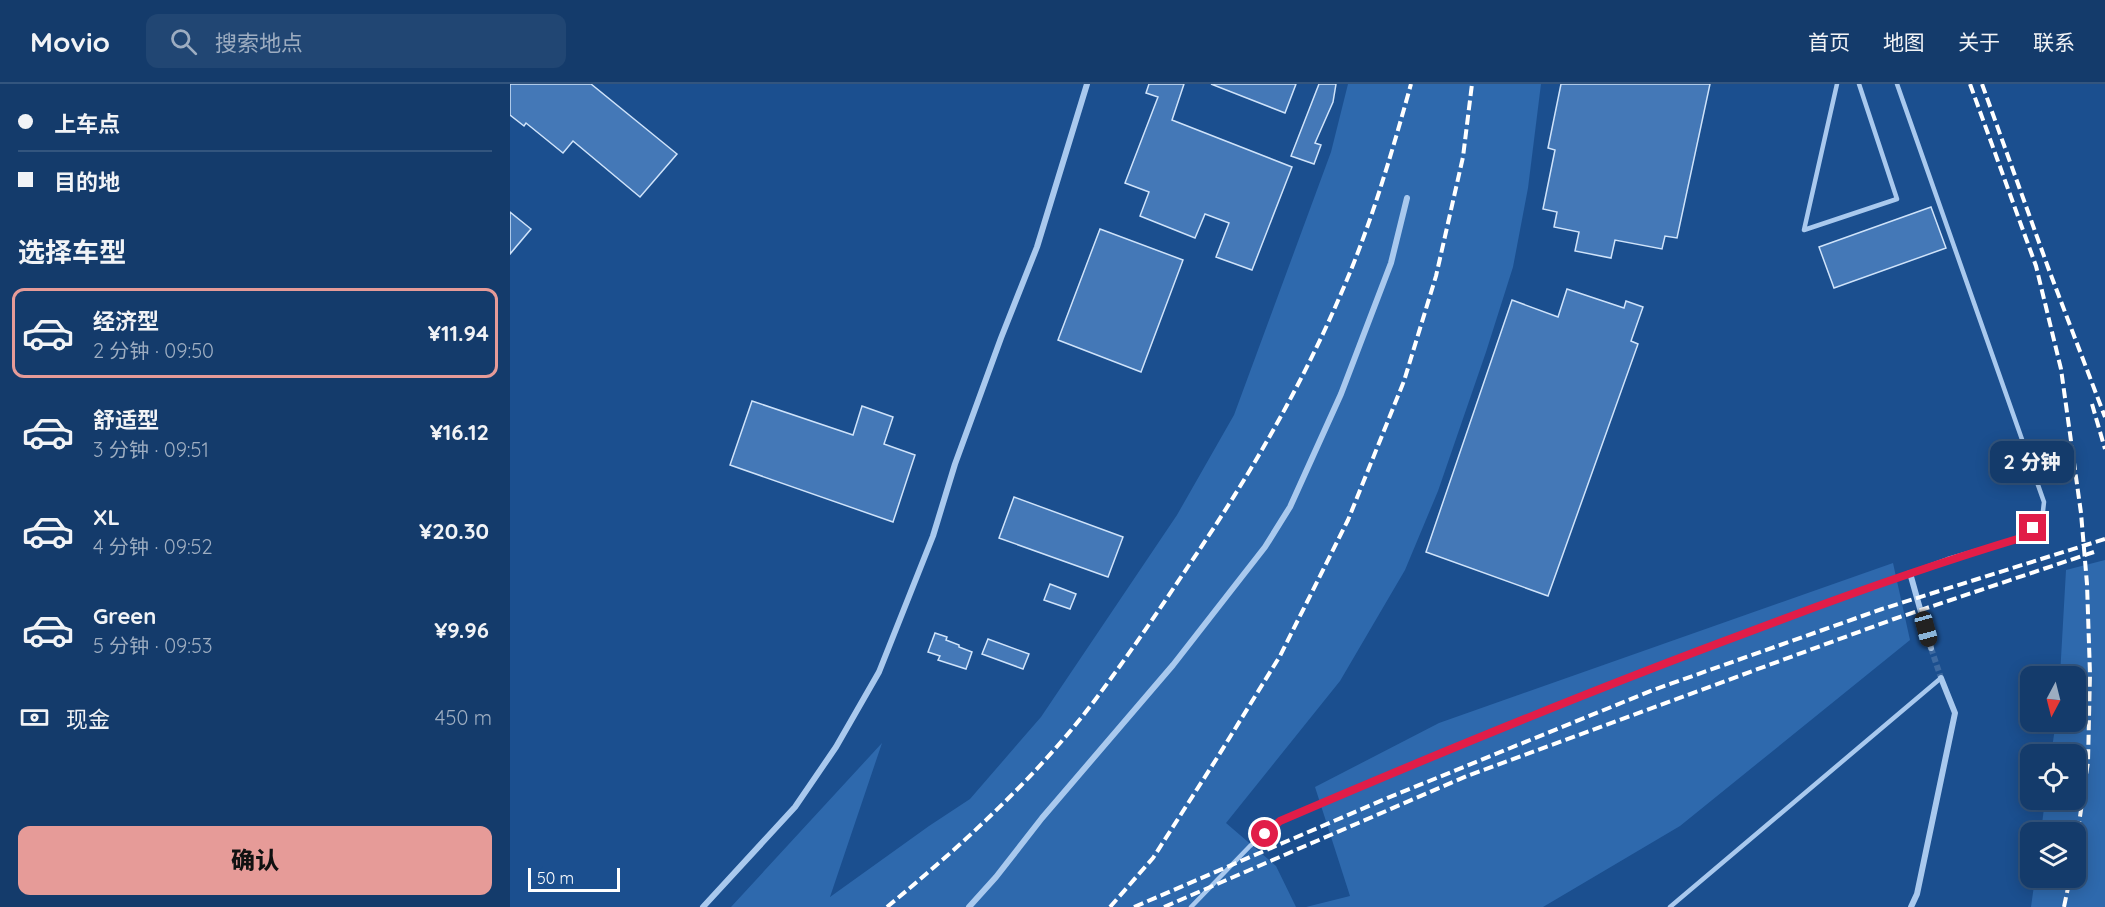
<!DOCTYPE html>
<html lang="zh">
<head>
<meta charset="utf-8">
<style>
  body { margin:0; font-family:Quicksand,"Noto Sans SC",sans-serif; background:#214673; color:#f1f3f6; height:100vh; display:flex; flex-direction:column; font-size:22px; white-space:nowrap }
  * { box-sizing:border-box; margin:0 }
  p { font-size:20px; color:#9dadc1 }
  .icon { flex:none; width:33px; height:33px; fill:none; stroke:currentColor; stroke-width:2; stroke-linecap:round; stroke-linejoin:round }
  .map { position:relative; flex:1; overflow:hidden }
  .drawer { display:flex; flex-direction:column; background:#143b6b; width:510px }
  .drawer>* { flex:none }
  .guide { display:grid; align-content:center; height:132px; padding:0 18px; background:#143b6b }
  .needle { width:39px; rotate:187deg }
  .buttons { position:absolute; left:1510px; top:582px; display:grid; gap:12px }
  .buttons a { display:grid; place-items:center; width:66px; height:66px; border-radius:12px; background:#143b6b; box-shadow:0 3px 15px #0003,0 0 0 2px #33557e; font-size:30px }
  .scale { position:absolute; left:18px; bottom:15px; width:92px; box-sizing:border-box; padding-left:6px; border:3px solid #fff; border-top:0; font-size:16px; line-height:21px; white-space:nowrap; color:#fff; -webkit-text-stroke:4px #1b4f8f; paint-order:stroke }
  .end { position:absolute; width:27px; height:27px; margin:-14px; border:8px solid #e11d48; background:#fff; box-shadow:0 0 0 3px #fff }
  .from { border-radius:50% }
  .bubble { position:absolute; height:42px; border-radius:12px; background:#143b6b; box-shadow:0 3px 15px #0003,0 0 0 2px #33557e; font-size:20px; font-weight:800; line-height:42px; text-align:center }
  .car { position:absolute; width:18px; height:36px; margin:-18px -9px; border-radius:8px; box-shadow:0 0 4px 2px #0007; background:linear-gradient(#222 24%,#8ab4d8 0 40%,#222 0 76%,#8ab4d8 0 86%,#222 0) }
  .guide b { display:flex; align-items:center; gap:21px; height:57px; font-size:22px }
  .guide b+b { border-top:2px solid #33557e }
  .guide i { width:15px; height:15px; background:#f1f3f6 }
  ul { padding:0; list-style:none }
  li { display:flex; align-items:center; gap:18px; height:90px; margin:0 12px 9px; padding:0 6px; border:3px solid transparent; border-radius:12px }
  li div { flex:1 }
  li b { display:block; font-size:22px }
  li em { font-style:normal; font-weight:800 }
  li.active { border-color:#e69b98 }
  li>.icon { width:54px; height:54px; stroke-width:1.5 }
  h2 { padding:0 18px; font-size:27px; line-height:72px }
  .pay { display:flex; align-items:center; gap:15px; height:66px; padding:0 18px; font-size:22px }
  .pay p { margin-inline-start:auto }
  .cta { display:flex; gap:12px; margin-top:auto; padding:12px 18px }
  .cta a { flex:1; height:69px; border-radius:12px; background:#e69b98; color:#111; font-size:24px; font-weight:800; line-height:69px; text-align:center }
  header { display:flex; align-items:center; gap:36px; box-sizing:border-box; height:84px; padding:0 30px; background:#143b6b; border-bottom:2px solid #33557e }
  header strong { font-size:28px }
  nav { display:flex; gap:33px; margin-inline-start:auto; font-size:21px }
  .search { width:420px; height:54px; background:#214673; display:flex; align-items:center; gap:15px; box-sizing:border-box; padding:0 21px; border-radius:12px; color:#9dadc1; font-size:22px }
  main { display:flex; flex:1; min-height:0 }
  .map>svg:first-child { display:block }
  .green { fill:#2e69ad }
  .building { fill:#4478b7; stroke:#cfe3fa; stroke-width:1.5 }
  .lines { fill:none; stroke-linecap:round; stroke-linejoin:round }
  .street-tunnel { stroke:#3d69a0; stroke-width:6; stroke-dasharray:6 3; stroke-linecap:butt }
  .lane { stroke:#a9c9ee; stroke-width:4.5 }
  .street { stroke:#a9c9ee; stroke-width:6 }
  .rail { stroke:#fff; stroke-width:4; stroke-dasharray:10 4.5; stroke-linecap:butt }
  .route { stroke:#e11d48; stroke-width:8 }
</style>
</head>
<body>
<header>
<strong>Movio</strong>
<div class="search"><svg class="icon" aria-label="search" viewBox="0 0 24 24"><circle cx="10" cy="10" r="6"/><path d="M15 15l6 6"/></svg>搜索地点</div>
<nav><a>首页</a><a>地图</a><a>关于</a><a>联系</a></nav>
</header>
<main>
<section class="drawer">
<div class="guide">
<b><i class="from"></i>上车点</b>
<b><i></i>目的地</b>
</div>
<h2>选择车型</h2>
<ul>
<li class="active"><svg class="icon" aria-label="car" viewBox="0 0 24 24"><path d="M5 17H2v-5l4-1 3-4h7l3 4 3 1v5h-3M9 17h6M6 11h13"/><circle cx="7" cy="17" r="2"/><circle cx="17" cy="17" r="2"/></svg><div><b>经济型</b><p>2 分钟 · 09:50</p></div><em>¥11.94</em></li>
<li><svg class="icon" aria-label="car" viewBox="0 0 24 24"><path d="M5 17H2v-5l4-1 3-4h7l3 4 3 1v5h-3M9 17h6M6 11h13"/><circle cx="7" cy="17" r="2"/><circle cx="17" cy="17" r="2"/></svg><div><b>舒适型</b><p>3 分钟 · 09:51</p></div><em>¥16.12</em></li>
<li><svg class="icon" aria-label="car" viewBox="0 0 24 24"><path d="M5 17H2v-5l4-1 3-4h7l3 4 3 1v5h-3M9 17h6M6 11h13"/><circle cx="7" cy="17" r="2"/><circle cx="17" cy="17" r="2"/></svg><div><b>XL</b><p>4 分钟 · 09:52</p></div><em>¥20.30</em></li>
<li><svg class="icon" aria-label="car" viewBox="0 0 24 24"><path d="M5 17H2v-5l4-1 3-4h7l3 4 3 1v5h-3M9 17h6M6 11h13"/><circle cx="7" cy="17" r="2"/><circle cx="17" cy="17" r="2"/></svg><div><b>Green</b><p>5 分钟 · 09:53</p></div><em>¥9.96</em></li>
</ul>
<div class="pay"><svg class="icon" aria-label="cash" viewBox="0 0 24 24"><path d="M3 7h18v10H3z"/><circle cx="12" cy="12" r="2"/></svg>现金<p>450 m</p></div>
<div class="cta"><a>确认</a></div>
</section>
<div class="map">
<svg width="1595" height="823" viewBox="0 0 1595 823">
  <rect width="100%" height="100%" fill="#1b4f8f"/>
  <g class="green">
    <polygon points="838,0 1031,0 1018,104 1003,183 976,268 928,407 895,486 830,597 716,739 766,782 786,823 221,823 372,659 320,813 419,742 460,715 531,633 667,431 724,331 821,68"/>
    <polygon points="1595,476 1595,823 1521,823 1525,794 1566,794 1566,748 1531,748 1535,716 1566,716 1566,670 1541,670 1546,638 1566,638 1566,592 1550,592 1556,486"/>
    <polygon points="1383,479 1400,556 1170,742 1033,823 796,823 840,812 805,703 929,639"/>
  </g>
  <g class="building">
    <polygon points="0,0 81,0 167,70 130,113 63,57 53,69 16,39 14,42 0,31"/>
    <polygon points="639,0 674,0 662,36 782,83 742,186 706,173 719,139 695,130 685,154 630,132 639,108 615,99 648,13 636,9"/>
    <polygon points="701,0 786,0 775,29"/>
    <polygon points="809,0 826,0 823,18 805,59 811,61 804,80 781,72"/>
    <polygon points="1051,0 1200,0 1167,154 1155,152 1152,165 1105,156 1101,174 1065,167 1069,148 1044,143 1047,128 1033,125 1045,66 1038,64"/>
    <polygon points="1421,123 1436,164 1324,204 1309,163"/>
    <polygon points="0,128 21,145 0,170"/>
    <polygon points="590,145 673,176 631,288 548,256"/>
    <polygon points="1057,205 1114,224 1116,217 1133,223 1121,257 1128,260 1038,512 916,468 1002,216 1048,233"/>
    <polygon points="242,317 343,351 352,322 383,333 374,360 405,371 383,438 220,381"/>
    <polygon points="504,413 613,453 598,493 489,454"/>
    <polygon points="540,500 566,510 560,525 534,516"/>
    <polygon points="425,549 437,553 436,556 449,561 449,563 462,568 456,585 428,576 430,572 418,568"/>
    <polygon points="478,555 519,570 513,585 472,570"/>
  </g>
  <g class="lines">
    <polyline class="street-tunnel" points="1421,564 1431,594"/>
    <g class="lane">
      <polyline points="1327,0 1294,146 1387,115 1349,0"/>
      <polyline points="681,823 740,762 770,737 945,662 1135,586 1438,475 1514,453 1532,436 1534,418 1387,0"/>
      <polyline points="1160,823 1431,594"/>
    </g>
    <g class="street">
      <polyline points="1400,489 1421,564"/>
      <polyline points="193,823 285,723 326,663 369,588 423,452 445,380 491,254 527,163 577,0"/>
      <polyline points="459,823 486,793 532,734 663,581 755,463 780,423 831,310 881,179 897,114"/>
      <polyline points="1401,823 1407,810 1445,629 1431,594"/>
    </g>
    <g class="rail">
      <polyline points="1460,0 1526,182 1551,285 1571,429 1577,500 1580,590 1578,678 1566,760"/>
      <polyline points="1472,0 1539,186 1595,333"/>
      <polyline points="1582,320 1595,365"/>
      <path d="M377 823C452 761 526 694 585 616 618 572 649 526 679 481 737 396 789 307 830 212 860 144 881 72 901 0"/>
      <polyline points="600,823 643,774 707,674 770,572 838,436 894,297 926,192 953,73 962,0"/>
      <polyline points="624,823 875,715 1143,606 1372,525 1595,455"/>
      <polyline points="654,823 957,692 1384,535 1584,468"/>
      <polyline points="1554,823 1560,794"/>
    </g>
  </g>
  <g class="lines">
    <path class="route" d="M755 750 770 737C924 671 1079 607 1236 549 1328 514 1420 481 1514 453L1523 444"/>
  </g>
</svg>
<div class="buttons">
<a><svg class="needle" viewBox="-14 -14 28 28"><path d="M0-13l5 13h-10z" fill="#e53935"/><path d="M0 13l5-13h-10z" fill="#9dadc1"/></svg></a>
<a><svg class="icon" aria-label="locate" viewBox="0 0 24 24"><circle cx="12" cy="12" r="6"/><path d="M12 2v4M12 18v4M2 12h4M18 12h4"/></svg></a>
<a><svg class="icon" aria-label="layers" viewBox="0 0 24 24"><path d="M12 4l9 5-9 5-9-5zM3 14l9 5 9-5"/></svg></a>
</div>
<div class="scale">50 m</div>
<i class="end from" style="left:755px;top:750px"></i>
<i class="end" style="left:1523px;top:444px"></i>
<div class="bubble" style="left:1480px;top:357px;width:84px">2 分钟</div>
<i class="car" style="left:1416px;top:545px;rotate:165deg"></i>
</div>
</main>
</body>
</html>
